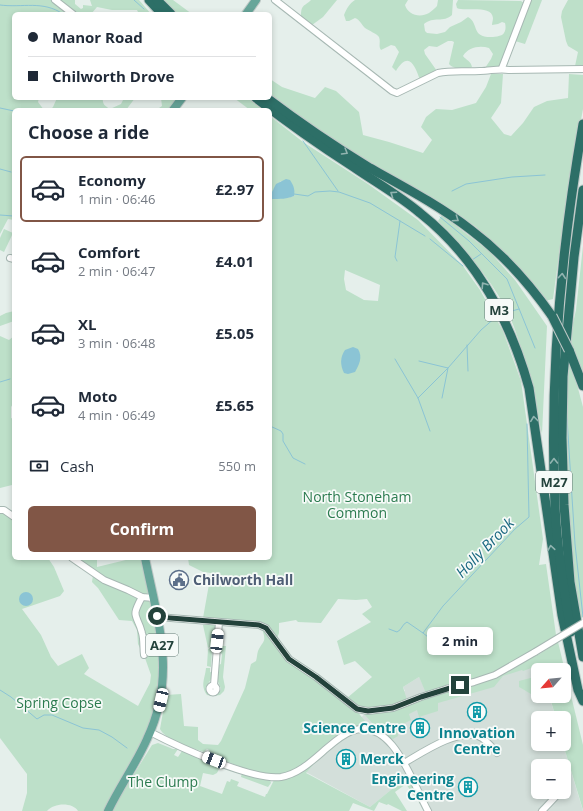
<!DOCTYPE html>
<html lang="en">
<head>
<meta charset="utf-8">
<style>
  body { margin:0; font-family:"Open Sans",sans-serif; background:#f6f6f7; color:#1f2937; height:100vh; display:flex; flex-direction:column; font-size:15px; white-space:nowrap }
  * { box-sizing:border-box; margin:0 }
  p { font-size:13px; color:#747a83 }
  .icon { flex:none; width:22px; height:22px; fill:none; stroke:currentColor; stroke-width:2; stroke-linecap:round; stroke-linejoin:round }
  .map { position:relative; flex:1; overflow:hidden }
  .side { position:absolute; left:12px; top:108px; width:260px; height:452px; display:flex; flex-direction:column; background:#fff; border-radius:6px; box-shadow:0 2px 6px #0003 }
  .side>* { flex:none }
  .top-card { position:absolute; left:12px; top:12px; width:260px; height:88px; border-radius:6px; box-shadow:0 2px 6px #0003; display:grid; align-content:center; height:88px; padding:0 16px; background:#fff }
  .needle { width:26px; rotate:243deg }
  .buttons { position:absolute; left:531px; top:663px; display:grid; gap:8px }
  .buttons a { display:grid; place-items:center; width:40px; height:40px; border-radius:6px; background:#fff; box-shadow:0 2px 6px #0003; font-size:20px }
  .end { position:absolute; width:18px; height:18px; margin:-9px; border:5px solid #23423b; background:#fff; box-shadow:0 0 0 2px #fff }
  .from { border-radius:50% }
  .bubble { position:absolute; height:28px; border-radius:6px; background:#fff; box-shadow:0 2px 6px #0003; font-size:13px; font-weight:700; line-height:28px; text-align:center }
  .car { position:absolute; width:12px; height:24px; margin:-12px -6px; border-radius:5px; box-shadow:0 0 3px 1px #0007; background:linear-gradient(#fff 24%,#345 0 40%,#fff 0 76%,#345 0 86%,#fff 0) }
  .top-card b { display:flex; align-items:center; gap:14px; height:38px; font-size:15px }
  .top-card b+b { border-top:1px solid #e0e1e3 }
  .top-card i { width:10px; height:10px; background:#1f2937 }
  ul { padding:0; list-style:none }
  li { display:flex; align-items:center; gap:12px; height:66px; margin:0 8px 6px; padding:0 8px; border:2px solid transparent; border-radius:6px }
  li div { flex:1 }
  li b { display:block; font-size:15px }
  li em { font-style:normal; font-weight:700 }
  li.selected { border-color:#815646 }
  li>.icon { width:36px; height:36px; stroke-width:1.5 }
  h2 { padding:0 16px; font-size:18px; line-height:48px }
  .pay { display:flex; align-items:center; gap:10px; height:44px; padding:0 16px; font-size:15px }
  .pay p { margin-inline-start:auto }
  .action { display:flex; gap:8px; margin-top:auto; padding:8px 16px }
  .action a { flex:1; height:46px; border-radius:6px; background:#815646; color:#fff; font-size:16px; font-weight:700; line-height:46px; text-align:center }
  .map>svg:first-child { display:block }
  .built { fill:#d3dfda; fill-rule:evenodd }
  .green { fill:#bde0c9; fill-rule:evenodd }
  .water { fill:#8bc4d5 }
  .lines { fill:none; stroke-linecap:round; stroke-linejoin:round }
  .stream { stroke:#8bc4d5; stroke-width:1 }
  .minor-casing { stroke:#a7b8b3; stroke-width:8 }
  .major-casing { stroke:#c1cac8; stroke-width:10 }
  .highway-casing { stroke:#c1cac8; stroke-width:11 }
  .minor { stroke:#fff; stroke-width:6 }
  .major { stroke:#67a69a; stroke-width:8 }
  .highway { stroke:#2d6f67; stroke-width:9 }
  .minor-bridge-casing { stroke:#a7b8b3; stroke-width:8; stroke-linecap:butt }
  .highway-bridge-casing { stroke:#c1cac8; stroke-width:11; stroke-linecap:butt }
  .minor-bridge { stroke:#fff; stroke-width:6 }
  .highway-bridge { stroke:#2d6f67; stroke-width:9 }
  .oneway { stroke:#92b4b0 }
  .route { stroke:#23423b; stroke-width:5 }
  .labels { text-anchor:middle; stroke-width:3.5; stroke-linejoin:round; paint-order:stroke }
  .shield { fill:#f6faf8; stroke:#627974; stroke-width:1 }
  .shield-label { font-size:13px; font-weight:bold; fill:#23423b }
  .park-label { font-size:14px; fill:#2b7b4f; stroke:#f6faf8 }
  .service-label { font-size:14px; font-weight:bold; fill:#4e5e75; stroke:#f6faf8; text-anchor:start }
  .culture-label { font-size:14px; font-weight:bold; fill:#0d838f; stroke:#f6faf8; text-anchor:end }
  .water-label { font-size:15px; font-style:italic; fill:#196881; stroke:#f6faf8 }
</style>
</head>
<body>
<div class="map">
<svg width="583" height="811" viewBox="0 0 583 811">
  <rect width="100%" height="100%" fill="#e5efeb"/>
  <path class="built" d="M536 648 542 670H538V696H549L556 718H538V744H563L583 811H432L412 773 370 807 306 772 341 739 375 703 405 691 403 687 419 677 423 685ZM538 766H564V792H538Z"/>
  <g class="green">
    <polygon points="0,0 75,0 75,4 81,9 83,8 83,5 92,6 90,0 139,0 151,14 139,14 137,10 112,10 97,7 91,14 14,14 14,98 39,98 38,102 44,110 14,110 14,206 12,210 14,211 14,220 8,219 0,234"/>
    <polygon points="163,0 173,0 192,14 177,14"/>
    <path d="M311 0H337L323 17 312 25 301 17C301 4 304 7 311 0Z"/>
    <path d="M355 0H408L405 5C408 15 420 18 429 13 432 11 435 8 437 6L438 0H453L452 15C444 23 433 16 424 24L425 31 427 33 437 34 445 32 450 27 461 22 468 17C480 24 470 38 493 37 495 37 499 36 502 35 506 32 506 27 505 23L502 22 498 24 492 25C492 23 493 20 493 18 492 4 464 12 457 8L456 4 458 0 521 1 524 3 499 68H485L491 59 493 54 489 48C480 45 468 47 463 56 466 60 471 61 472 67 465 70 454 70 449 64L454 42 452 41H448L437 47 429 46 424 50 425 54 437 71 420 80C415 66 409 50 396 71L392 67 399 52 395 46 391 45 381 50C378 46 381 42 379 37 376 33 369 31 365 28 361 24 360 20 355 18L349 21H346L344 15C347 8 349 4 355 0Z"/>
    <polygon points="531,0 542,0 525,44 515,41"/>
    <polygon points="568,0 583,0 583,66 575,66 578,52 568,46 566,41 561,17 562,11"/>
    <polygon points="491,74 503,74 501,103 491,118 504,134 511,136 523,123 534,107 547,101 568,98 569,74 583,75 583,109 568,189 553,299 545,301 522,270 476,227 453,211 340,145 296,115 270,95 270,79 282,87 315,98 325,87 336,91 359,112 363,135 389,142 423,153 432,140 421,127 426,117 436,109 452,110 476,103 486,87"/>
    <path d="M57 98H103C102 104 105 106 110 109L121 104 124 98H135L126 110H50L53 107Z"/>
    <polygon points="161,98 179,98 171,110 148,110 159,108 162,106"/>
    <polygon points="234,98 248,98 263,110 250,110"/>
    <path d="M270 116 303 142 368 184 418 220 463 266 480 290 503 331 521 381 543 539 539 565 546 564 556 635 536 648 538 655 558 642 583 745V810L563 744 564 718H556L550 698C536 699 530 693 519 687V681L538 676V696H564V670H539L537 666 523 671 522 670 503 676 494 687 438 703V711L419 717 417 710 409 714 411 720 397 727 398 736 393 739C385 737 385 728 379 723L374 725 364 714 370 709 361 707 347 698 372 677 355 661 344 665 337 641 371 622 362 614 372 607 367 599 356 600 338 599 321 623 298 622 296 620 279 623V633L277 638 264 625 203 618 211 573 203 572 189 565 188 558H270ZM281 181 294 196C282 200 282 198 273 190ZM345 270 380 285 378 301 364 300 346 290 344 279ZM419 677 426 693 407 700 403 687Z"/>
    <path d="M442 215 489 251 515 280 547 326 542 434C534 398 527 362 514 327 499 287 467 252 438 221Z"/>
    <polygon points="4,229 13,233 4,252 0,250 0,238"/>
    <polygon points="583,246 583,373 569,340 576,310"/>
    <polygon points="14,311 14,321 0,326 0,316 6,313"/>
    <polygon points="0,336 9,340 14,336 14,402 11,407 11,418 14,419 14,486 12,485 0,488"/>
    <polygon points="567,354 572,366 583,407 583,617 581,618 573,581 566,472"/>
    <path d="M10 510 14 513V558H48L54 567 64 591 60 596 22 609 41 635 51 657 58 666 82 654 89 668 84 674 138 706 150 683 151 675 145 658 138 644 137 630 132 621 119 620 98 588 92 582 93 575 75 565 72 561 74 558H97V567L134 558H141L154 612 151 613 159 639 160 682 150 727 114 790 105 811H78C72 802 54 803 47 811H22L27 793V774L0 738V511Z"/>
    <polygon points="203,625 213,625 216,626 216,644 208,648"/>
    <path d="M262 629 277 647 356 710 370 727C363 727 356 727 349 729 323 738 309 771 279 774 257 776 232 763 211 755L209 750 207 749 204 752C194 749 164 739 160 729L166 695 181 694 184 726 198 727V740L203 744 218 745 221 741 245 688 251 664 256 661C257 658 257 654 258 651 263 640 267 643 262 629Z"/>
    <polygon points="215,645 216,649 212,651 211,667 207,666 208,649"/>
    <polygon points="220,646 226,646 223,677 225,687 224,691 220,695 213,696 218,694 221,689 217,679 218,665 221,664 222,654 219,652 219,647"/>
    <path d="M206 668H210V672L213 673C212 680 207 683 206 689L208 693 212 696 207 695C200 685 205 679 206 668Z"/>
    <polygon points="158,743 173,749 178,749 174,755 178,757 182,751 220,765 220,767 217,773 213,775 203,773 200,786 222,794 227,781 230,782 231,779 239,782 237,786 265,797 266,794 267,794 274,780 312,764 313,765 306,773 370,807 408,776 422,803 420,804 406,784 395,792 407,811 402,811 388,804 387,805 379,802 374,811 353,803 349,811 113,811 116,803 152,745"/>
    <polygon points="242,773 270,780 271,783 268,787 241,777"/>
  </g>
  <g class="water">
    <path d="M286 179 290 180C294 186 295 190 294 196 287 199 280 199 272 199L271 194 276 184Z"/>
    <path d="M353 347 358 349C363 357 359 365 355 372L348 374 344 373C340 365 340 357 345 350Z"/>
    <circle cx="26" cy="599" r="7"/>
  </g>
  <g class="lines">
    <g class="stream">
      <polyline points="134,0 144,9"/>
      <path d="M0 5C22 8 43 0 63 14"/>
      <polyline points="0,108 14,111"/>
      <polyline points="303,141 338,191"/>
      <polyline points="0,169 11,172"/>
      <polyline points="452,191 466,184 512,177 545,175"/>
      <polyline points="294,194 308,196 315,192 330,191 339,192 370,203 425,236"/>
      <polyline points="270,200 272,199"/>
      <polyline points="0,215 13,216"/>
      <polyline points="440,217 469,241 507,279 535,348"/>
      <polyline points="430,239 463,266"/>
      <polyline points="472,260 481,254"/>
      <polyline points="397,261 395,257 400,221"/>
      <polyline points="512,311 519,309"/>
      <polyline points="467,345 468,371"/>
      <polyline points="395,359 418,398 430,431"/>
      <polyline points="419,361 448,368 442,398"/>
      <polyline points="0,382 10,379"/>
      <polyline points="418,398 448,368 481,330 496,317"/>
      <polyline points="567,418 575,544 583,617"/>
      <polyline points="270,426 281,431 283,434 283,441 293,458 305,464"/>
      <path d="M389 629 397 632C402 630 402 624 407 622L423 633 443 606 515 529 529 517 527 424"/>
      <polyline points="423,633 433,641"/>
      <polyline points="0,690 11,697 37,719 44,715 52,715 83,728 99,730 112,737 127,748"/>
    </g>
    <g class="minor-casing">
      <g id="minor">
        <polyline points="55,0 73,14"/>
        <path d="M275 0 392 91 397 93 438 73C452 70 466 72 480 71 490 71 499 68 509 70L583 69"/>
        <polyline points="502,68 528,0"/>
        <polyline points="10,258 14,259"/>
        <polyline points="0,510 4,510 14,517"/>
        <polyline points="72,558 104,580 128,590 142,597 154,598"/>
        <path d="M142 597C130 619 137 613 142 633 144 640 143 648 144 655"/>
        <polyline points="158,617 259,625 266,628 289,659 316,677 357,709 368,711 393,708 421,697 446,689 474,682 495,675 535,652"/>
        <polyline points="214,685 219,622"/>
        <circle cx="213" cy="689" r="3.5"/>
        <path d="M150 732C177 746 252 781 281 777 299 774 313 760 327 748 334 742 342 735 352 731 393 716 413 785 428 811"/>
        <path d="M404 763C423 752 457 729 478 736 486 739 492 747 497 753"/>
        <polyline points="542,811 560,792"/>
      </g>
    </g>
    <g class="major-casing">
      <g id="major">
        <polyline points="246,14 256,0"/>
        <polyline points="173,110 182,98"/>
        <path d="M108 811C120 786 136 764 147 739 177 676 158 622 145 558"/>
      </g>
    </g>
    <g class="highway-casing">
      <g id="highway">
        <polyline points="149,0 162,14"/>
        <polyline points="157,0 171,14"/>
        <path d="M256 98C288 123 321 146 355 168 377 183 400 196 420 213 476 257 510 320 529 388L562 615 578 690 583 701"/>
        <path d="M267 98C300 123 334 146 370 168 404 187 440 206 471 230 503 254 529 283 552 316"/>
        <polyline points="583,190 574,257 563,376 562,438 564,505 570,582 583,657"/>
        <polyline points="569,350 583,386"/>
        <path d="M571 632C564 590 557 548 555 506 549 378 561 250 583 124"/>
      </g>
    </g>
    <use href="#minor" class="minor"/>
    <use href="#major" class="major"/>
    <use href="#highway" class="highway"/>
    <g class="minor-bridge-casing">
      <polyline id="minor-bridge" points="535,652 583,623"/>
    </g>
    <g class="highway-bridge-casing">
      <polyline id="highway-bridge" points="552,316 569,350"/>
    </g>
    <use href="#minor-bridge" class="minor-bridge"/>
    <use href="#highway-bridge" class="highway-bridge"/>
  </g>
  <defs><path id="oneway-chevron" d="M-2-3.5L2.5 0L-2 3.5" fill="none" stroke-width="1.6" stroke-linecap="round" stroke-linejoin="round"/></defs>
  <g class="oneway">
    <use href="#oneway-chevron" transform="translate(345 152) rotate(31)"/>
    <use href="#oneway-chevron" transform="translate(393 194) rotate(-146)"/>
    <use href="#oneway-chevron" transform="translate(456 219) rotate(34)"/>
    <use href="#oneway-chevron" transform="translate(562 276) rotate(-85)"/>
    <use href="#oneway-chevron" transform="translate(484 285) rotate(-124)"/>
    <use href="#oneway-chevron" transform="translate(534 419) rotate(-97)"/>
    <use href="#oneway-chevron" transform="translate(554 461) rotate(-91)"/>
    <use href="#oneway-chevron" transform="translate(551 548) rotate(-99)"/>
  </g>
  <g class="lines">
    <polyline class="route" points="157,616 158,617 259,625 266,628 289,659 316,677 357,709 368,711 393,708 421,697 460,685"/>
  </g>
  <defs>
    <g id="civic-ring" transform="scale(1)"><circle r="9.5" fill="#f6faf8" stroke="#5c6f8a" stroke-width="1.5"/><path d="M-.6-6.5H3V-4.5H.6V-3L4-1V1h2V6H-6V1h2V-1L-.6-3ZM-1.2 2.5V6h2.4V2.5Z" fill="#5c6f8a"/></g>
    <g id="building-ring" transform="scale(1)"><circle r="9.5" fill="#f6faf8" stroke="#0f9aa8" stroke-width="1.5"/><path d="M-4-6H4V6H1V3H-1V6H-4ZM-2.5-4.3h1.7v1.8h-1.7ZM.8-4.3h1.7v1.8H.8ZM-2.5-1h1.7V.8h-1.7ZM.8-1h1.7V.8H.8Z" fill="#0f9aa8"/></g>
  </defs>
  <g fill-rule="evenodd">
    <use href="#civic-ring" x="179" y="580"/>
    <use href="#building-ring" x="477" y="712"/>
    <use href="#building-ring" x="420" y="728"/>
    <use href="#building-ring" x="346" y="759"/>
    <use href="#building-ring" x="468" y="787"/>
  </g>
  <g class="labels">
    <g class="shield">
      <rect x="485" y="299" width="28" height="22" rx="3"/>
      <rect x="536" y="471" width="36" height="22" rx="3"/>
      <rect x="146" y="634" width="32" height="22" rx="3"/>
    </g>
    <g class="shield-label">
      <text x="499" y="315">M3</text>
      <text x="554" y="487">M27</text>
      <text x="162" y="650">A27</text>
    </g>
    <g class="park-label">
      <text x="357" y="502">North Stoneham<tspan x="357" dy="16">Common</tspan></text>
      <text x="59" y="708">Spring Copse</text>
      <text x="163" y="787">The Clump</text>
    </g>
    <g class="service-label">
      <text x="193" y="585">Chilworth Hall</text>
    </g>
    <g class="culture-label">
      <text x="406" y="733">Science Centre</text>
      <text x="477" y="738" text-anchor="middle">Innovation<tspan x="477" dy="16">Centre</tspan></text>
      <text x="360" y="764" text-anchor="start">Merck</text>
      <text x="454" y="784">Engineering<tspan x="454" dy="16">Centre</tspan></text>
    </g>
    <g class="water-label">
      <text transform="translate(485 548) rotate(-46)" y="5">Holly Brook</text>
    </g>
  </g>
</svg>
<div class="buttons">
<a><svg class="needle" viewBox="-14 -14 28 28"><path d="M0-13l5 13h-10z" fill="#e53935"/><path d="M0 13l5-13h-10z" fill="#747a83"/></svg></a>
<a>+</a>
<a>−</a>
</div>
<i class="end from" style="left:157px;top:616px"></i>
<i class="end" style="left:460px;top:685px"></i>
<div class="bubble" style="left:427px;top:627px;width:66px">2 min</div>
<i class="car" style="left:217px;top:641px;rotate:6deg"></i>
<i class="car" style="left:161px;top:700px;rotate:193deg"></i>
<i class="car" style="left:214px;top:760px;rotate:291deg"></i>
<div class="top-card">
<b><i class="from"></i>Manor Road</b>
<b><i></i>Chilworth Drove</b>
</div>
<section class="side">
<h2>Choose a ride</h2>
<ul>
<li class="selected"><svg class="icon" aria-label="car" viewBox="0 0 24 24"><path d="M5 17H2v-5l4-1 3-4h7l3 4 3 1v5h-3M9 17h6M6 11h13"/><circle cx="7" cy="17" r="2"/><circle cx="17" cy="17" r="2"/></svg><div><b>Economy</b><p>1 min · 06:46</p></div><em>£2.97</em></li>
<li><svg class="icon" aria-label="car" viewBox="0 0 24 24"><path d="M5 17H2v-5l4-1 3-4h7l3 4 3 1v5h-3M9 17h6M6 11h13"/><circle cx="7" cy="17" r="2"/><circle cx="17" cy="17" r="2"/></svg><div><b>Comfort</b><p>2 min · 06:47</p></div><em>£4.01</em></li>
<li><svg class="icon" aria-label="car" viewBox="0 0 24 24"><path d="M5 17H2v-5l4-1 3-4h7l3 4 3 1v5h-3M9 17h6M6 11h13"/><circle cx="7" cy="17" r="2"/><circle cx="17" cy="17" r="2"/></svg><div><b>XL</b><p>3 min · 06:48</p></div><em>£5.05</em></li>
<li><svg class="icon" aria-label="car" viewBox="0 0 24 24"><path d="M5 17H2v-5l4-1 3-4h7l3 4 3 1v5h-3M9 17h6M6 11h13"/><circle cx="7" cy="17" r="2"/><circle cx="17" cy="17" r="2"/></svg><div><b>Moto</b><p>4 min · 06:49</p></div><em>£5.65</em></li>
</ul>
<div class="pay"><svg class="icon" aria-label="cash" viewBox="0 0 24 24"><path d="M3 7h18v10H3z"/><circle cx="12" cy="12" r="2"/></svg>Cash<p>550 m</p></div>
<div class="action"><a>Confirm</a></div>
</section>
</div>
</body>
</html>
